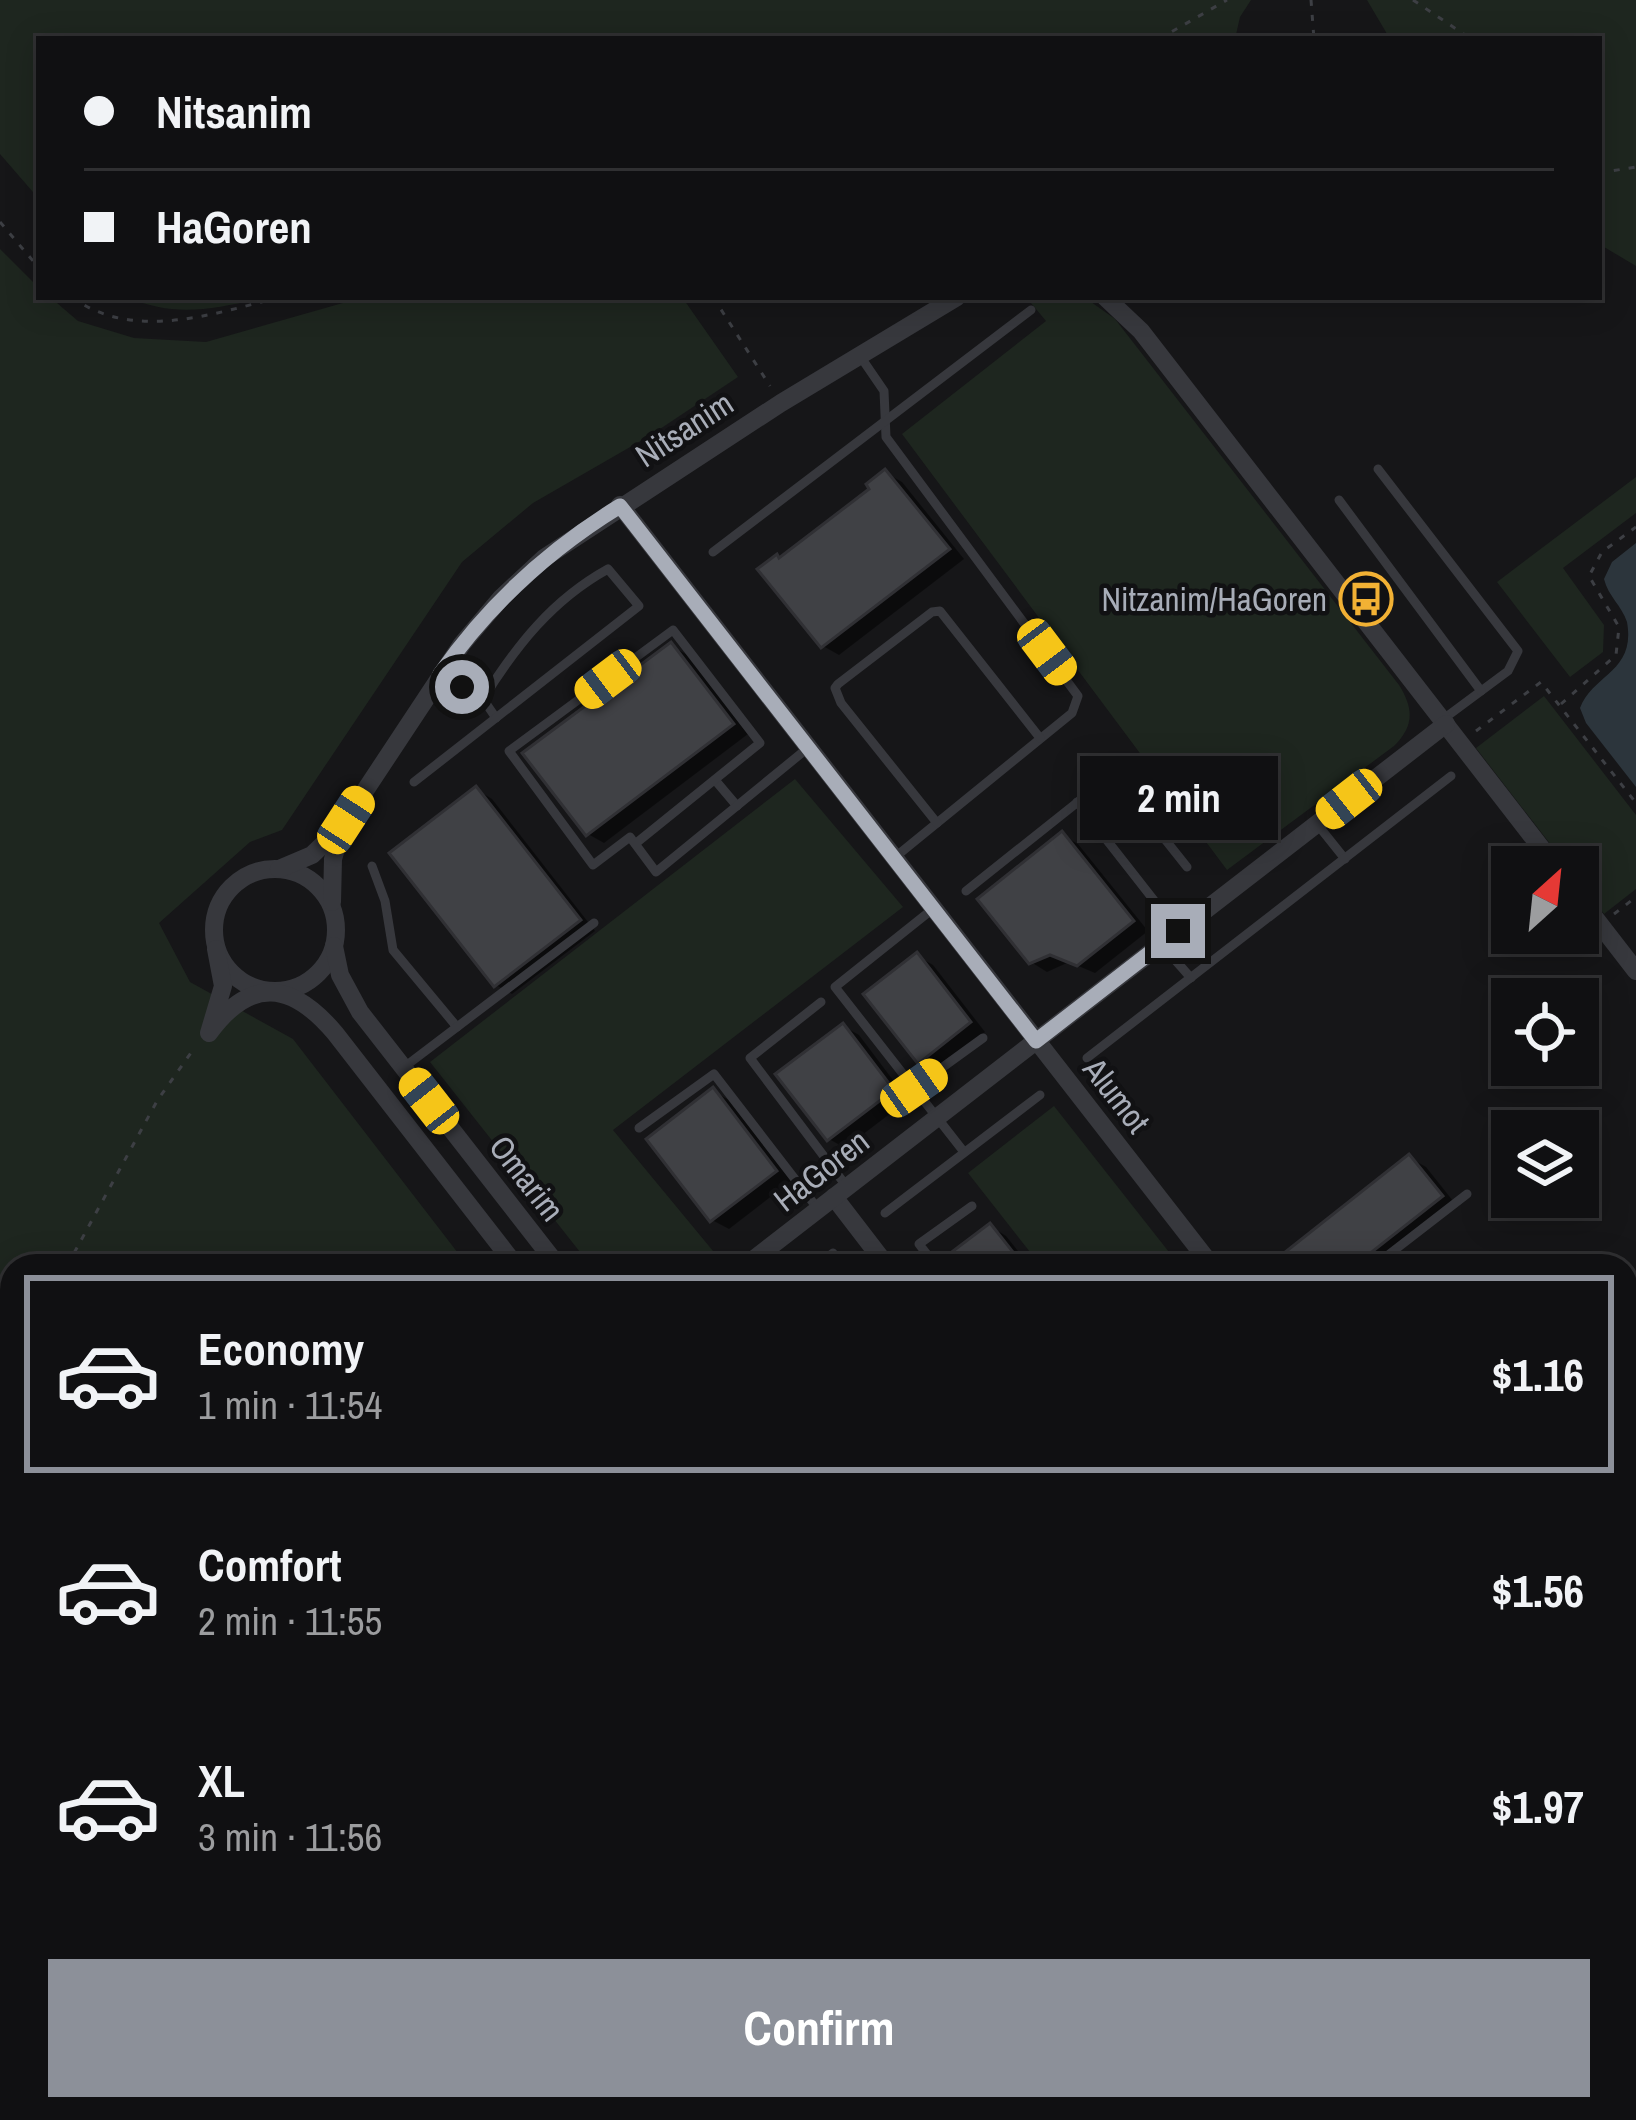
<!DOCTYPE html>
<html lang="en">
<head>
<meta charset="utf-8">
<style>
  body { margin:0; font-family:"Archivo Narrow",sans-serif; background:#19191b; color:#f1f3f6; height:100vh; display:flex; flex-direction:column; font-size:45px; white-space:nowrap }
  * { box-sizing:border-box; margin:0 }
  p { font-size:39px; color:#9c9d9f }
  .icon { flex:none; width:66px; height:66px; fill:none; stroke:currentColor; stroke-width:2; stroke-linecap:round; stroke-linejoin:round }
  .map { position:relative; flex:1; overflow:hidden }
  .panel { position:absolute; left:0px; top:1254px; width:1638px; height:867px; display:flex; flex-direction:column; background:#101012; border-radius:36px 36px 0 0; box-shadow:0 6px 30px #0003,0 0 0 3px #303032 }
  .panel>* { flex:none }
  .banner { position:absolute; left:36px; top:36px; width:1566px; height:264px; border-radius:0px; box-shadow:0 6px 30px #0003,0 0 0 3px #303032; display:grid; align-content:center; height:264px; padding:0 48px; background:#101012 }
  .needle { width:78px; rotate:27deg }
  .buttons { position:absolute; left:1491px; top:846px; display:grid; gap:24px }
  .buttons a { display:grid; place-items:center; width:108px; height:108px; border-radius:0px; background:#101012; box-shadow:0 6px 30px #0003,0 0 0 3px #303032; font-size:60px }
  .end { position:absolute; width:54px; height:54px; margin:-27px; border:15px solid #a8adb8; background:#111; box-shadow:0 0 0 6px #111 }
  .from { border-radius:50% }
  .bubble { position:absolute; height:84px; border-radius:0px; background:#101012; box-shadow:0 6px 30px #0003,0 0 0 3px #303032; font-size:39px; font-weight:800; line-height:84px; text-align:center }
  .car { position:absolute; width:36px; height:72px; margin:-36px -18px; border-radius:15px; box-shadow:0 0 9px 3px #0007; background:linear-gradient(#f5c518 24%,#345 0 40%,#f5c518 0 76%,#345 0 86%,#f5c518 0) }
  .banner b { display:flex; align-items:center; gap:42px; height:114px; font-size:45px }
  .banner b+b { border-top:3px solid #303032 }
  .banner i { width:30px; height:30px; background:#f1f3f6 }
  ul { padding:21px 0 0; list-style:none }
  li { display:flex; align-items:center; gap:36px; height:198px; margin:0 24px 18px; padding:0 24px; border:6px solid transparent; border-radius:0px }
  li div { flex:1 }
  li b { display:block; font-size:45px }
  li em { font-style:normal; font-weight:800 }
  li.active { border-color:#8c9099 }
  li>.icon { width:108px; height:108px; stroke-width:1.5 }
  .action { display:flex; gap:24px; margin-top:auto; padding:24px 48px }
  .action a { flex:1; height:138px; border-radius:0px; background:#8c9099; color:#fff; font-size:48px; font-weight:800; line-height:138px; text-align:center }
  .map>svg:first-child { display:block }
  .green { fill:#1e261f }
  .water { fill:#2c353c }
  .shadow { fill:#0007 }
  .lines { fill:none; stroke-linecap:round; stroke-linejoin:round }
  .stream { stroke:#2c353c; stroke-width:6 }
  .building { fill:#404145; stroke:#303034; stroke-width:3 }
  .path { stroke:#3d3f44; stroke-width:3; stroke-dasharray:6 9; stroke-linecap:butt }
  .service { stroke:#37383d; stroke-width:9 }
  .minor { stroke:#37383d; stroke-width:18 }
  .route { stroke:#a8adb8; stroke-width:15 }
  .labels { text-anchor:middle; stroke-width:9; stroke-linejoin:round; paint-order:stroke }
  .street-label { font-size:33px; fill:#a8adb8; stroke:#111113 }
  .poi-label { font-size:33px; fill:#a8adb8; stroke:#111113; text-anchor:end }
</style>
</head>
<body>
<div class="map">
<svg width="1636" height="2120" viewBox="0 0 1636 2120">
  <rect width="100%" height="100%" fill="#161618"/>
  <g class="green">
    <polygon points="0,0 1251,0 1240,17 1235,39 39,39 39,199 0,154"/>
    <polygon points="1367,0 1636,0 1636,266 1599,244 1599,39 1390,39"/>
    <polygon points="0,249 39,288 39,297 50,297 78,321 134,338 206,342 364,297 682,297 738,377 651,435 533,503 462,562 282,830 250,842 159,923 190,982 293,1039 468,1266 12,1266 12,1862 0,1886"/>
    <path d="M128 297H267C218 308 175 319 128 297Z"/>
    <path d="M1026 297H1084L1115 319 1399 685C1414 709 1414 726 1394 746L1227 870 902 434 1046 321Z"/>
    <polygon points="1636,477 1636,513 1563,568 1604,625 1603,652 1570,677 1497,582"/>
    <polygon points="1544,696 1636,815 1636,889 1604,914 1578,880 1578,867 1568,867 1476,748"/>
    <polygon points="795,779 903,907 613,1130 718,1257 707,1266 591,1266 430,1062"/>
    <polygon points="1054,1106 1180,1266 1041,1266 968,1173"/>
    <polygon points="12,1954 12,2109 355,2109 349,2120 0,2120 0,1978"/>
    <polygon points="682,2109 1147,2109 1156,2120 672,2120"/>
    <polygon points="1249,2109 1332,2109 1318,2120 1258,2120"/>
  </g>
  <path class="water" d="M1636 543V787L1586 723 1580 708C1593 674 1636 672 1627 622 1622 606 1608 596 1604 579L1612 562Z"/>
  <g class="shadow">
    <polygon points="886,473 902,482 964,559 839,655 823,646 781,560 873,489"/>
    <polygon points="671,646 688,655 748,734 604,843 588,834"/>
    <polygon points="476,789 492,799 595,931 512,994 496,985"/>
    <polygon points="1062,835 1078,844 1148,931 1095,973 1069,962 1047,972 1031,962"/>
    <polygon points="917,956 933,965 985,1032 936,1071 920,1061"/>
    <polygon points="843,1026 859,1035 908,1100 845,1148 829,1139"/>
    <polygon points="713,1091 729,1100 791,1181 729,1229 712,1220"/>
    <polygon points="1410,1158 1426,1167 1457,1206 1381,1266 1297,1266"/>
    <polygon points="990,1226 1006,1236 1030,1266 968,1266"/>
    <polygon points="1626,1960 1636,1972 1636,2031 1626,2033"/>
    <polygon points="455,2109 598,2109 592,2120 475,2120"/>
    <polygon points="1356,2109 1398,2109 1407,2120 1341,2120"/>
  </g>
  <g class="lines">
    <polyline class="stream" points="0,1778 12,1756"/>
  </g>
  <g class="building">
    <polygon points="885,469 950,549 821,648 757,569 777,554 779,558 869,489 866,484"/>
    <polygon points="671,642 734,724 586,836 522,753"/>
    <polygon points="476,786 581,920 494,987 389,853"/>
    <polygon points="1062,831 1134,921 1077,966 1050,955 1029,964 977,899"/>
    <polygon points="917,952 971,1022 918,1064 863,994"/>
    <polygon points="843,1023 894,1090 827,1141 775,1074"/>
    <polygon points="713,1087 777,1171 710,1222 646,1139"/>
    <polygon points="1409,1154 1443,1196 1354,1266 1347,1258 1336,1266 1294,1266 1284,1253"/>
    <polygon points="990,1223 1024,1266 964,1266 953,1251"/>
  </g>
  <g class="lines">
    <g class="path">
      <polyline points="1311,0 1314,39"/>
      <polyline points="1413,0 1471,39"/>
      <polyline points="1159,39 1227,0"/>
      <polyline points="1599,173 1636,167"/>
      <polyline points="0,222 39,268"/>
      <path d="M72 297C132 342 214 314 280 297"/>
      <polyline points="713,297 770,386"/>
      <polyline points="1561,704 1616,655 1619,627 1589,576 1602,552 1636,527"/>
      <polyline points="1476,731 1541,682 1636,803"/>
      <polyline points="1614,914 1636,897"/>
      <polyline points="67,1266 157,1101 195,1047"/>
      <polyline points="0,1384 12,1362"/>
      <polyline points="839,2109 844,2120"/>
      <polyline points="1033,2120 1042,2109"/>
    </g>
    <g class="service">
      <polyline points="860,356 884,391 886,437 1078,696 1072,713 894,858"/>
      <polyline points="1378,469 1518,651 1508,671 1442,720"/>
      <polyline points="1339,500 1481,691"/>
      <polyline points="713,552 1031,310"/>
      <polyline points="440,674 483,699 496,718"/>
      <polyline points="715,780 737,806"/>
      <path d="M414 782 639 606 608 569C552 600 516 646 483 699"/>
      <polyline points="1077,802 1178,931"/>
      <polyline points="937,823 841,703 835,688 838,684 932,612 940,611 1040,738"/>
      <polyline points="1317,824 1345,859"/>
      <polyline points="635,844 760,743 673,630 509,751 593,865 630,837 656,872 809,747"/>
      <polyline points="372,866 385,901 393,950 457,1027"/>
      <polyline points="966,891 1113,774 1187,867"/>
      <polyline points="934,908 835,987 964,1152"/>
      <polyline points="1161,944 1191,978"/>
      <polyline points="821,1002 750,1058 847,1187"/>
      <polyline points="1087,1058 1451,776"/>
      <polyline points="403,1068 594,923"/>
      <polyline points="914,1088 983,1038"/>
      <polyline points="639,1128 714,1074 818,1209"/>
      <polyline points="885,1213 1040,1095"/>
      <polyline points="1263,1259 1268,1266"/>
      <polyline points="817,1266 833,1253"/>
      <polyline points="936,1266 919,1244 972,1206"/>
      <polyline points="1374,1266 1467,1194"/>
      <polyline points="426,2109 428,2120"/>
      <polyline points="1460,2120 1474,2109"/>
    </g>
    <g class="minor">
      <polyline points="1105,297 1141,331 1556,867"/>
      <polyline points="620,505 1212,1266"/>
      <circle cx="275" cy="930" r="61"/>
      <polyline points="279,869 312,855 341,827 462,644 501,598 544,558 781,403 957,297"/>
      <polyline points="1578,896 1636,971"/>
      <polyline points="332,902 333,859 342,829"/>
      <polyline points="334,946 340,975 360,1012 558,1266"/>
      <path d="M216 949 223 986 209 1033C250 977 291 981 335 1033L516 1266"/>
      <polyline points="834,1197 887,1266"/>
      <polyline points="745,1266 1446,724"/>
      <polyline points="0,1943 12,1919"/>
      <polyline points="1172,2109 1181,2120"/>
      <polyline points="1214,2109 1223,2120"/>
      <polyline points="1579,2109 1590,2120"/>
      <polyline points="367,2120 373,2109"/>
      <polyline points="644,2120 654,2109"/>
    </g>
  </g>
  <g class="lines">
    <path class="route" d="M462 687 440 674C489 604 548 550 620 506L1036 1041 1178 931"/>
  </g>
  <defs>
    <g id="bus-ring" transform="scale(2.7)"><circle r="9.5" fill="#111113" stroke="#f2b134" stroke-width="1.5"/><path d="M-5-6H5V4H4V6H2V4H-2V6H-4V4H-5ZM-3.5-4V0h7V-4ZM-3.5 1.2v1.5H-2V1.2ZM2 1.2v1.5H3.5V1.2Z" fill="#f2b134"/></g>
  </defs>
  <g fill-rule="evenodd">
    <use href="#bus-ring" x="1366" y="599"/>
  </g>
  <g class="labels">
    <g class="street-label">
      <text transform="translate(684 429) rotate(-33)" y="12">Nitsanim</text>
      <text transform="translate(1117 1095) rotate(52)" y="12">Alumot</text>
      <text transform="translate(821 1170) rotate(-38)" y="12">HaGoren</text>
      <text transform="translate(527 1178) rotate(52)" y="12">Omarim</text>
    </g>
    <g class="poi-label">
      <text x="1327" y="611">Nitzanim/HaGoren</text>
    </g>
  </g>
</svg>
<div class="buttons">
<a><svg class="needle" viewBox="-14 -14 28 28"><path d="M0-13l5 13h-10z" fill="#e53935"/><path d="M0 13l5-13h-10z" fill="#9c9d9f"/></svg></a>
<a><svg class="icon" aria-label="locate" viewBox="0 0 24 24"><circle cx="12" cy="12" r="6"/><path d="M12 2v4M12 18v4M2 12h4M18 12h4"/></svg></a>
<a><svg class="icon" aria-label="layers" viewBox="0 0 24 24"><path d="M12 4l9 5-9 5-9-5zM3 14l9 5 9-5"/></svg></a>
</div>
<i class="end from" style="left:462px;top:687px"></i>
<i class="end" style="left:1178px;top:931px"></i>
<div class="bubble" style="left:1080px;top:756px;width:198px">2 min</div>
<i class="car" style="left:1047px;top:652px;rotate:143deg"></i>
<i class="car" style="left:608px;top:679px;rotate:233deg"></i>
<i class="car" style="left:1349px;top:799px;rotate:232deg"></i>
<i class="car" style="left:346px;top:820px;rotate:33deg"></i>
<i class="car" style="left:914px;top:1088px;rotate:55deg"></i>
<i class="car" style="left:429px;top:1101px;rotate:322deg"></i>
<div class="banner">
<b><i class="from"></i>Nitsanim</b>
<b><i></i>HaGoren</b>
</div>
<section class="panel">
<ul>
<li class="active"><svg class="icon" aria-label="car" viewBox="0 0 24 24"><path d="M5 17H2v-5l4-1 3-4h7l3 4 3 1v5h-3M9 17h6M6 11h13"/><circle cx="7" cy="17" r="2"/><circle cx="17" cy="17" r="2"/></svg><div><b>Economy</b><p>1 min · 11:54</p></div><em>$1.16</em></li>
<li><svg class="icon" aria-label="car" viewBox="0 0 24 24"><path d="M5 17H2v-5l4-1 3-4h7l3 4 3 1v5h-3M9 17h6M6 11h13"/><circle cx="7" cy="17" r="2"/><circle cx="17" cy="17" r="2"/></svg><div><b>Comfort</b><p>2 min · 11:55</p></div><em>$1.56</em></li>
<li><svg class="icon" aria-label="car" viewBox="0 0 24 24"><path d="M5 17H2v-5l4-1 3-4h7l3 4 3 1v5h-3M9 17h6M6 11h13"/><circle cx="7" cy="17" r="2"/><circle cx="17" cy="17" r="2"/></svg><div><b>XL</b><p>3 min · 11:56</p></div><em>$1.97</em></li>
</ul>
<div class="action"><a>Confirm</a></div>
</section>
</div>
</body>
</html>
